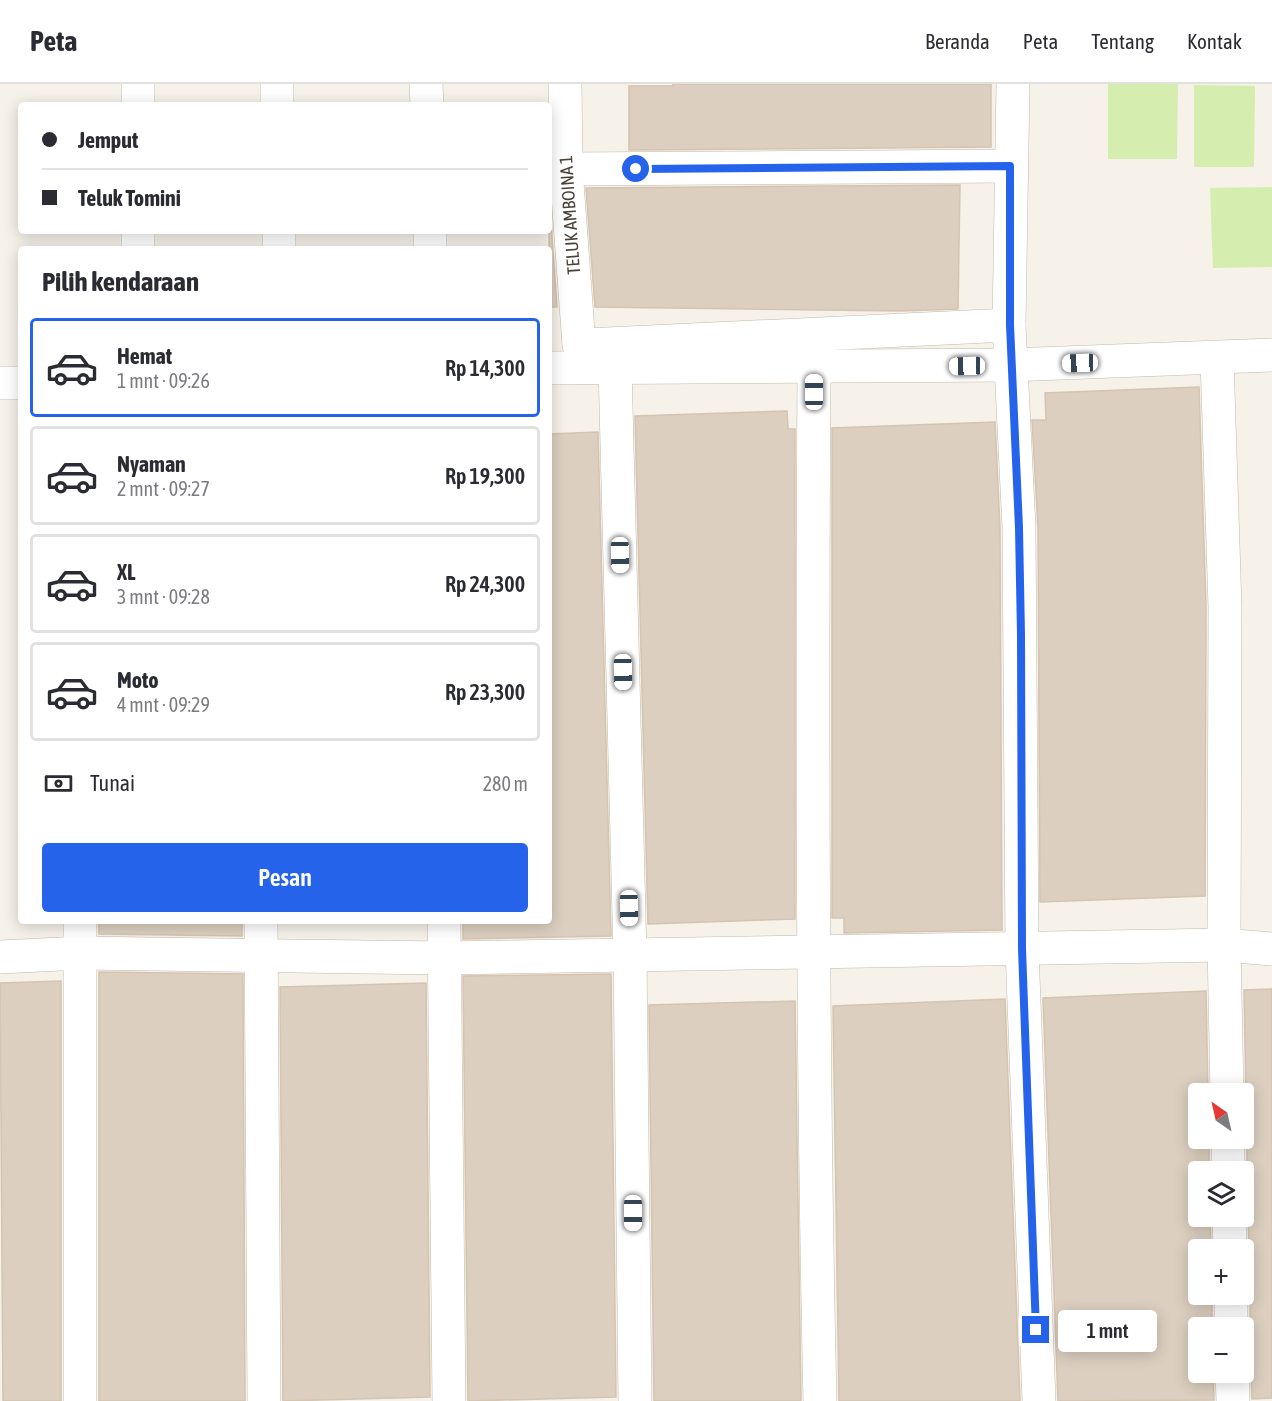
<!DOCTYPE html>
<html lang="id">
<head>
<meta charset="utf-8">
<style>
  body { margin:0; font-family:"Asap Condensed",sans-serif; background:#f2f2f3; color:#2b2b33; height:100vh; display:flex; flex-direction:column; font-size:22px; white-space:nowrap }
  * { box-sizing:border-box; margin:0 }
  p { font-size:20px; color:#7c7c81 }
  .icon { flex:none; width:33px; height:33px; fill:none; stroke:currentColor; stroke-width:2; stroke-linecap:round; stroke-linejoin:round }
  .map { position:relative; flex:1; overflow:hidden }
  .panel { position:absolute; left:18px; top:162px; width:534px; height:678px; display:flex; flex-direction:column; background:#fff; border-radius:6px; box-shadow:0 3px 15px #0003 }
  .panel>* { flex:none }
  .guide { position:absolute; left:18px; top:18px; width:534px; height:132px; border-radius:6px; box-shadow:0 3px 15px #0003; display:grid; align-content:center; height:132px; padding:0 24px; background:#fff }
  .needle { width:39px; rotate:326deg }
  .buttons { position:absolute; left:1188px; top:999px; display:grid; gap:12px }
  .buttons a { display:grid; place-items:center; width:66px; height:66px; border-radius:6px; background:#fff; box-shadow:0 3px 15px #0003; font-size:30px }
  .end { position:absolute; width:27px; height:27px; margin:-14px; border:8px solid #2563eb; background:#fff; box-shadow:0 0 0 3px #fff }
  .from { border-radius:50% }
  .bubble { position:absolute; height:42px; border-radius:6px; background:#fff; box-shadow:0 3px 15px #0003; font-size:20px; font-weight:600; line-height:42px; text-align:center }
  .car { position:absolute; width:18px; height:36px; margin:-18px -9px; border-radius:8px; box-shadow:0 0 4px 2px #0007; background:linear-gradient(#fff 24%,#345 0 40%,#fff 0 76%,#345 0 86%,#fff 0) }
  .guide b { display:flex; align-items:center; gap:21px; height:57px; font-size:22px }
  .guide b+b { border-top:2px solid #e1e1e2 }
  .guide i { width:15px; height:15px; background:#2b2b33 }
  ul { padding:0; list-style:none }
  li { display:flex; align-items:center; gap:18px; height:99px; margin:0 12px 9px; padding:0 12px; border:3px solid #e1e1e2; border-radius:6px }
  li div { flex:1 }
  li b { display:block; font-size:22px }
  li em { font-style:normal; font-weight:600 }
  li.on { border-color:#2563eb }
  li>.icon { width:54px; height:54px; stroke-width:1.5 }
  h2 { padding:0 24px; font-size:27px; line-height:72px }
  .pay { display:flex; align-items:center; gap:15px; height:66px; padding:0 24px; font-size:22px }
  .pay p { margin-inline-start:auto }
  .action { display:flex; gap:12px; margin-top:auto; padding:12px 24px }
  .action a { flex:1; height:69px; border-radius:6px; background:#2563eb; color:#fff; font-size:24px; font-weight:600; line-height:69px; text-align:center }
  header { display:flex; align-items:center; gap:36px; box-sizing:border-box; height:84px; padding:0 30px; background:#fff; border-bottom:2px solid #e1e1e2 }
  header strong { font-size:28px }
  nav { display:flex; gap:33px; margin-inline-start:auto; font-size:21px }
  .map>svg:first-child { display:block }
  .green { fill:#d5edaf }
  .building { fill:#dccfc0; stroke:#d4c4b0; stroke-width:1.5 }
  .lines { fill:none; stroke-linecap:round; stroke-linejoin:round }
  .minor-casing { stroke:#c3b9ab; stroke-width:34 }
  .minor { stroke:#fff; stroke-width:33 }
  .route { stroke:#2563eb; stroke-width:8 }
  .labels { text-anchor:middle; stroke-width:6; stroke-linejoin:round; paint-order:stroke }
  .street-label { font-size:18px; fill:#4b4237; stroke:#fff }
</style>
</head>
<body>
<header>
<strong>Peta</strong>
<nav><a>Beranda</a><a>Peta</a><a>Tentang</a><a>Kontak</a></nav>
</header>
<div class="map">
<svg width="1272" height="1317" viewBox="0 0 1272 1317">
  <rect width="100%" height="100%" fill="#f6f1e9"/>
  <g class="green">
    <polygon points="1108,0 1178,0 1177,75 1108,75"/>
    <polygon points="1194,1 1255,2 1254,83 1194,83"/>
    <polygon points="1272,103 1272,183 1213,184 1210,104"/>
  </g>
  <g class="building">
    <polygon points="673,0 991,0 991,63 629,66 629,2 673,2"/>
    <polygon points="960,101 958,225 900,227 595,223 586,104"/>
    <polygon points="549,109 557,223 549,223"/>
    <polygon points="1199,303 1206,523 1205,812 1040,818 1038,444 1032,336 1046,336 1045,309"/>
    <polygon points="787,327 788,345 795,345 795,835 648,840 635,332"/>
    <polygon points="995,338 1000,445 1002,846 844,849 844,834 832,834 832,344"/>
    <polygon points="598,348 611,852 463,855 463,837 549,837 549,350"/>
    <polygon points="99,837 242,837 242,852 99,850"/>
    <polygon points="99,888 243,890 245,1317 99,1317"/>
    <polygon points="611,890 616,1313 468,1317 463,892"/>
    <polygon points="61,897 61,1317 3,1317 0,899"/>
    <polygon points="426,899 430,1313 283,1317 280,903"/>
    <polygon points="1272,905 1272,1314 1252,1315 1251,1287 1244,1274 1244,1257 1250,1244 1250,1209 1244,1197 1244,1178 1249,1165 1248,1131 1244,1121 1244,1098 1247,1088 1247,1054 1244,1044 1246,1010 1244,906"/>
    <polygon points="1206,907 1208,1010 1198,1010 1198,1054 1209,1054 1209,1088 1198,1088 1198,1132 1210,1132 1211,1166 1198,1166 1198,1210 1212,1210 1212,1244 1198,1244 1198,1288 1213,1288 1214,1316 1058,1317 1043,914"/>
    <polygon points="1005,915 1020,1317 839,1317 833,922"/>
    <polygon points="795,917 801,1317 654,1317 649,921"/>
  </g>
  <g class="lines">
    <g class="minor-casing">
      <g id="minor">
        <polyline points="138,0 138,21"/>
        <polyline points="277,0 277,21"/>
        <polyline points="426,0 427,21"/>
        <polyline points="565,0 566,85 579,261"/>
        <polyline points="1013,0 1009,241 1019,444 1022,865 1039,1317"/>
        <polyline points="566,85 1010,82"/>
        <polyline points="138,147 138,165"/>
        <polyline points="279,147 279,165"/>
        <polyline points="430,147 430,165"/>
        <polyline points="586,261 1009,241"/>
        <polyline points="1217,275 1225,523 1224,861 1227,1010"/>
        <polyline points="615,282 630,871 635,1317"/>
        <polyline points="549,284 1011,281 1272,271"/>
        <path d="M814 284C812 628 812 973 820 1317"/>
        <polyline points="0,299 21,299"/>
        <polyline points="80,837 80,1317"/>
        <polyline points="261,837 264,1317"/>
        <polyline points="444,837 449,1317"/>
        <polyline points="0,873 81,869 444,874 1224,861 1272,865"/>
        <polyline points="1228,1054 1228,1088"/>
        <polyline points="1229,1132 1230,1166"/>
        <polyline points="1231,1210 1231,1244"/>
        <polyline points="1232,1288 1233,1317"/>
      </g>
    </g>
    <use href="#minor" class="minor"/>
  </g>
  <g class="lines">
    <polyline class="route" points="636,85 1010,82 1010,241 1019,444 1021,551 1022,865 1036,1246"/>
  </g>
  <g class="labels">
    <g class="street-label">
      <text transform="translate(570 131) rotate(-94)" y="6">TELUK AMBOINA 1</text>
    </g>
  </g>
</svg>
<div class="buttons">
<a><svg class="needle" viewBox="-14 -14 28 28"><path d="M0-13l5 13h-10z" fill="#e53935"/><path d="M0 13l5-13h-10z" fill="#7c7c81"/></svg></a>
<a><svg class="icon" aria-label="layers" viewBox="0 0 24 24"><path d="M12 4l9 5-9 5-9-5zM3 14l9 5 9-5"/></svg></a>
<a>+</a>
<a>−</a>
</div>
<i class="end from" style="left:636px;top:85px"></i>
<i class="end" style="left:1036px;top:1246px"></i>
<div class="bubble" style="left:1058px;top:1226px;width:99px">1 mnt</div>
<i class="car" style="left:1080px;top:279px;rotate:268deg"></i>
<i class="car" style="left:967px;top:282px;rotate:269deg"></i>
<i class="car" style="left:814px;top:308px;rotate:0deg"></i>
<i class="car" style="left:620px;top:471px;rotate:179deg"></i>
<i class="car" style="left:623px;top:588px;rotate:179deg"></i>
<i class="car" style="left:629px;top:824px;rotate:179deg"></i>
<i class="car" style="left:633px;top:1129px;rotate:180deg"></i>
<div class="guide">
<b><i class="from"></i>Jemput</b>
<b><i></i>Teluk Tomini</b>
</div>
<section class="panel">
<h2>Pilih kendaraan</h2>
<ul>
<li class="on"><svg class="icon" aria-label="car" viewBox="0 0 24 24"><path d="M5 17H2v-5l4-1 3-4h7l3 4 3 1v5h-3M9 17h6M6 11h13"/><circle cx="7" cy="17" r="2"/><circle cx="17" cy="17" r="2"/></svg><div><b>Hemat</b><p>1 mnt · 09:26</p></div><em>Rp 14,300</em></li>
<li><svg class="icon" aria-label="car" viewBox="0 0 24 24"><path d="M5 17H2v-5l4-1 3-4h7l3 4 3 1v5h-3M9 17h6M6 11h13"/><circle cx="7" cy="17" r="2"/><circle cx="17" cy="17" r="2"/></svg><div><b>Nyaman</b><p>2 mnt · 09:27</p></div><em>Rp 19,300</em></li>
<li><svg class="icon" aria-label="car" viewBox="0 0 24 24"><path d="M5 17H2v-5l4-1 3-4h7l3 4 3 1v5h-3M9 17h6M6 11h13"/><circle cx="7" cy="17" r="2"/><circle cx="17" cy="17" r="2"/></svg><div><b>XL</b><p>3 mnt · 09:28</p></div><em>Rp 24,300</em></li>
<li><svg class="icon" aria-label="car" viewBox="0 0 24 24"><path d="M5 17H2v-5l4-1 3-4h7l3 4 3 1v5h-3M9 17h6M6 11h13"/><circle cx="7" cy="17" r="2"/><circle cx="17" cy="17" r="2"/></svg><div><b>Moto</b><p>4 mnt · 09:29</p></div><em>Rp 23,300</em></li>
</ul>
<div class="pay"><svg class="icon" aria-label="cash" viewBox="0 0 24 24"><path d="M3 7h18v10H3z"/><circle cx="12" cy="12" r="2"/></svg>Tunai<p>280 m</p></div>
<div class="action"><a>Pesan</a></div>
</section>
</div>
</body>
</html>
